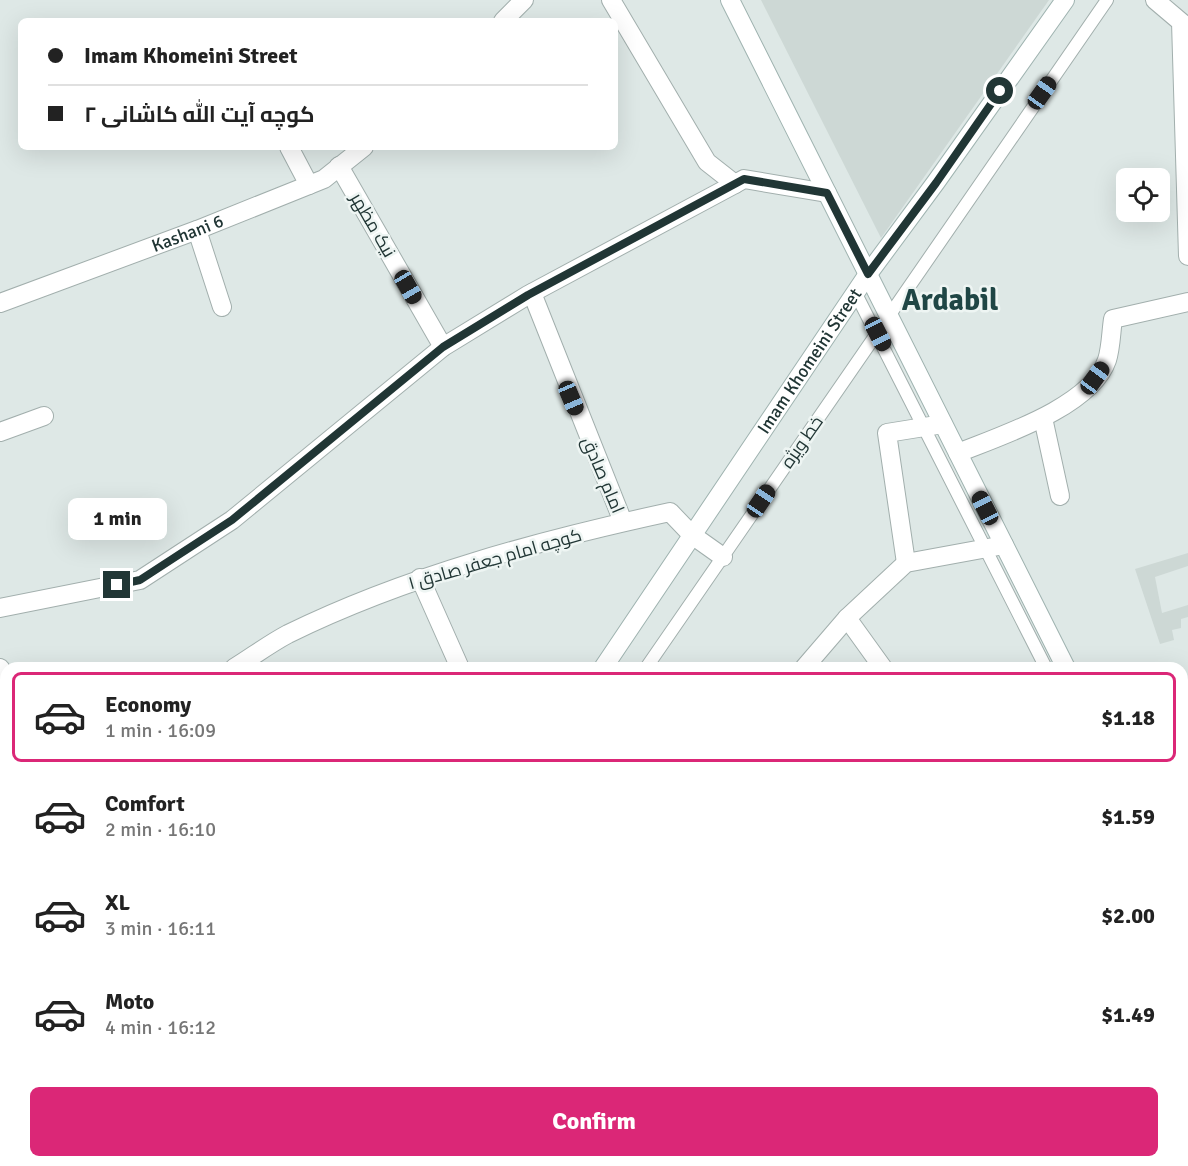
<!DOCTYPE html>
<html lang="en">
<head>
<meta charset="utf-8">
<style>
  body { margin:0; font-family:Signika,Cairo,sans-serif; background:#f6f6f6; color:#222; height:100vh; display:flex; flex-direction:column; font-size:22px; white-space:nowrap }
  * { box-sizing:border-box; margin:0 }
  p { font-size:20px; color:#767676 }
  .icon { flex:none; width:33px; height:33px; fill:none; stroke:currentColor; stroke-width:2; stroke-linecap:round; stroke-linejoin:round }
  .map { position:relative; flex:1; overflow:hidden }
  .details { position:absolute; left:0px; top:662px; width:1188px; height:506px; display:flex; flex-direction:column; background:#fff; border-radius:18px 18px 0 0; box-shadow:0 6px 24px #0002 }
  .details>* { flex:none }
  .banner { position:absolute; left:18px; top:18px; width:600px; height:132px; border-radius:9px; box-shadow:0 6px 24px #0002; display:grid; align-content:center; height:132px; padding:0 30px; background:#fff }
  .buttons { position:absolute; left:1116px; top:168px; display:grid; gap:12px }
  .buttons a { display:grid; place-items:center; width:54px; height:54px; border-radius:9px; background:#fff; box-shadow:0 6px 24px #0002; font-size:30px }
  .end { position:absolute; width:27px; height:27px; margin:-14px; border:8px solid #213635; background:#fff; box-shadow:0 0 0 3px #fff }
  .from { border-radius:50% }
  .bubble { position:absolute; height:42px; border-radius:9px; background:#fff; box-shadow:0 6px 24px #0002; font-size:20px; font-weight:800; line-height:42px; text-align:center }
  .car { position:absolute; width:18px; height:36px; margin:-18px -9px; border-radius:8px; box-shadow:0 0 4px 2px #0007; background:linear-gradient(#222 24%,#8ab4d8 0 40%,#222 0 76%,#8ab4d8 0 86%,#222 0) }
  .banner b { display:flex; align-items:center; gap:21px; height:57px; font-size:22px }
  .banner b+b { border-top:2px solid #e0e0e0 }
  .banner i { width:15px; height:15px; background:#222 }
  ul { padding:10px 0 0; list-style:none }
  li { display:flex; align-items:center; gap:18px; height:90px; margin:0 12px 9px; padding:0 18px; border:3px solid transparent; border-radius:9px }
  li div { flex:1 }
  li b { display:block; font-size:22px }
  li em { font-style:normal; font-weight:800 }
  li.on { border-color:#db2777 }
  li>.icon { width:54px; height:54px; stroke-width:1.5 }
  .action { display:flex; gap:12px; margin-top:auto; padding:12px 30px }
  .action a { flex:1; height:69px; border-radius:9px; background:#db2777; color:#fff; font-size:24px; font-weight:800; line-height:69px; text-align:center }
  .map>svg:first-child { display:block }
  .built { fill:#cdd8d5 }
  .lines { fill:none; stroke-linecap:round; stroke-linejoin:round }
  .service-casing { stroke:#a2afad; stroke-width:14 }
  .minor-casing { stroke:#a2afad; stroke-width:20 }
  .secondary-casing { stroke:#9fb3b0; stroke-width:20 }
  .service { stroke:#fff; stroke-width:12 }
  .minor { stroke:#fff; stroke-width:18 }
  .secondary { stroke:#fff; stroke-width:18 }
  .route { stroke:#213635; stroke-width:8 }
  .labels { text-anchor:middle; stroke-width:5; stroke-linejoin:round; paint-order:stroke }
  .street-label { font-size:18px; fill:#213635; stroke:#eef5f3 }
  .town-label { font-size:30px; font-weight:bold; fill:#1f4645; stroke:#eef5f3 }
</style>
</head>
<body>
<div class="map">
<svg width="1188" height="1166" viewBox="0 0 1188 1166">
  <rect width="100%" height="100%" fill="#dee8e6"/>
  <g class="built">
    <polygon points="761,0 1049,0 881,238"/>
    <polygon points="1188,553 1188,566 1155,577 1162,613 1188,605 1188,617 1181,619 1181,628 1172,630 1174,640 1160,644 1135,569"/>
  </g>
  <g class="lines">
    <g class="service-casing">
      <g id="service">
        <polyline points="855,292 1046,668"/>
        <polyline points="646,668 1107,0"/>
        <polyline points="1182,941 1188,953"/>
        <polyline points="653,1161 656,1166"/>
        <polyline points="1073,1161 1075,1166"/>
        <polyline points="275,1166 279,1161"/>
      </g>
    </g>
    <g class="minor-casing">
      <g id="minor">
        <polyline points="611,0 707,162 735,184"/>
        <polyline points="1155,0 1181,22 1188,256"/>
        <polyline points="503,21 524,0"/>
        <polyline points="289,147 309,185"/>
        <polyline points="339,166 443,347"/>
        <polyline points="197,230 222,307"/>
        <polyline points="532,293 623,522"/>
        <path id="s1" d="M0 303 197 230 324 179 364 147"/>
        <polyline points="1043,418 1060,496"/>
        <polyline points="0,432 44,416"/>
        <path d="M958 453C1000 436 1091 407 1107 360 1111 348 1111 332 1113 319L1188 302"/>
        <polyline points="906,563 887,433 943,424"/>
        <polyline points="420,578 460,668"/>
        <polyline points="0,608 140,580 232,520 443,347 528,295 735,184 744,179 827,193"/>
        <polyline points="847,618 883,668"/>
        <polyline points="0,668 6,678"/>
        <path d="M234 668C252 657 269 644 288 634 406 576 541 540 670 512L692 535 723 557"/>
        <polyline points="804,668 847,618 906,563 1004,545"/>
        <polyline points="0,834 6,828"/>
        <polyline points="1182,925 1188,921"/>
        <polyline points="0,1154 6,1151"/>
        <polyline points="358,1161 360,1166"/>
        <polyline points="409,1166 413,1161"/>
        <polyline points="757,1166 764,1161"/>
        <polyline points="970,1166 973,1161"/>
      </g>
    </g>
    <g class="secondary-casing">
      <g id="secondary">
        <polyline points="730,0 1066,668"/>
        <path id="s2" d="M603 668 868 274 936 182 1065 0"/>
        <polyline points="1182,899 1188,911"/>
        <polyline points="242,1166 246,1161"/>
      </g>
    </g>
    <use href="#service" class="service"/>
    <use href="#minor" class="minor"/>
    <use href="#secondary" class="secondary"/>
  </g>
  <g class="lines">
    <polyline class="route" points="117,585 140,580 232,520 443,347 528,295 744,179 827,193 868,274 936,183 1000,91"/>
  </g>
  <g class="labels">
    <g class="street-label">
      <text transform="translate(373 225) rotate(60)" y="6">نیک مظهر</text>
      <text dy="6" stroke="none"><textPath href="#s1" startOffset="200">Kashani 6</textPath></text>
      <text dy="6" stroke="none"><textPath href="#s2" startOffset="370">Imam Khomeini Street</textPath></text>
      <text transform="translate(802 442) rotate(-55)" y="6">خط ویژه</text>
      <text transform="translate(603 475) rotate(67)" y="6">امام صادق</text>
      <text transform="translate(495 559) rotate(-16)" y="6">کوچه امام جعفر صادق ۱</text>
    </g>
    <g class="town-label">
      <text x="950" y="310">Ardabil</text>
    </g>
  </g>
</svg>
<div class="buttons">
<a><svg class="icon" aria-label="locate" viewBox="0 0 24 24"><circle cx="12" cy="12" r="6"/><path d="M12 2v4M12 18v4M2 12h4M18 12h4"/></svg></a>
</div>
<i class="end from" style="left:1000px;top:91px"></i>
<i class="end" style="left:117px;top:585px"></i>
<div class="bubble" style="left:68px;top:498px;width:99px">1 min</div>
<i class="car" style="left:1042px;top:93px;rotate:35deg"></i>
<i class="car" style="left:408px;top:287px;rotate:150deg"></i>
<i class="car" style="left:878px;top:334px;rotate:153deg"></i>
<i class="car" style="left:1095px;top:378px;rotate:36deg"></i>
<i class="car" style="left:571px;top:398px;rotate:157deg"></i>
<i class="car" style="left:761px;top:501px;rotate:34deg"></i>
<i class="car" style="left:985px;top:508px;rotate:333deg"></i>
<div class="banner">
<b><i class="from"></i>Imam Khomeini Street</b>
<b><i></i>کوچه آیت الله کاشانی ۲</b>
</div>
<section class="details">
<ul>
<li class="on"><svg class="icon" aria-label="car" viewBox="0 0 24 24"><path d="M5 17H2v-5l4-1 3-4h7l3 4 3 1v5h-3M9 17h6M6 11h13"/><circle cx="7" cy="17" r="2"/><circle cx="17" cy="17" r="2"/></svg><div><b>Economy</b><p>1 min · 16:09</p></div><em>$1.18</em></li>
<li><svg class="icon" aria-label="car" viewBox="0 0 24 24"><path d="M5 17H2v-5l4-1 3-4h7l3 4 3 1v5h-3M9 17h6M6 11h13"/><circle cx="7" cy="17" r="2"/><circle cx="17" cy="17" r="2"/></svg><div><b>Comfort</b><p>2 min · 16:10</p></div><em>$1.59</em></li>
<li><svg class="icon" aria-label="car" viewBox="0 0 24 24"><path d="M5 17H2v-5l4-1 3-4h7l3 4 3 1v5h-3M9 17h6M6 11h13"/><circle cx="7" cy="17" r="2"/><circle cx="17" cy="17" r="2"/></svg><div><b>XL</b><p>3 min · 16:11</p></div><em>$2.00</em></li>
<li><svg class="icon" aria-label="car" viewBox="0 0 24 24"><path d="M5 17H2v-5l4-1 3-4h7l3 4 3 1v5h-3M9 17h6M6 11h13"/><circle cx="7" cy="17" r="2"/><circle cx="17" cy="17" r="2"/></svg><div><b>Moto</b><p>4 min · 16:12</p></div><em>$1.49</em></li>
</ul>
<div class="action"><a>Confirm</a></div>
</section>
</div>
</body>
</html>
